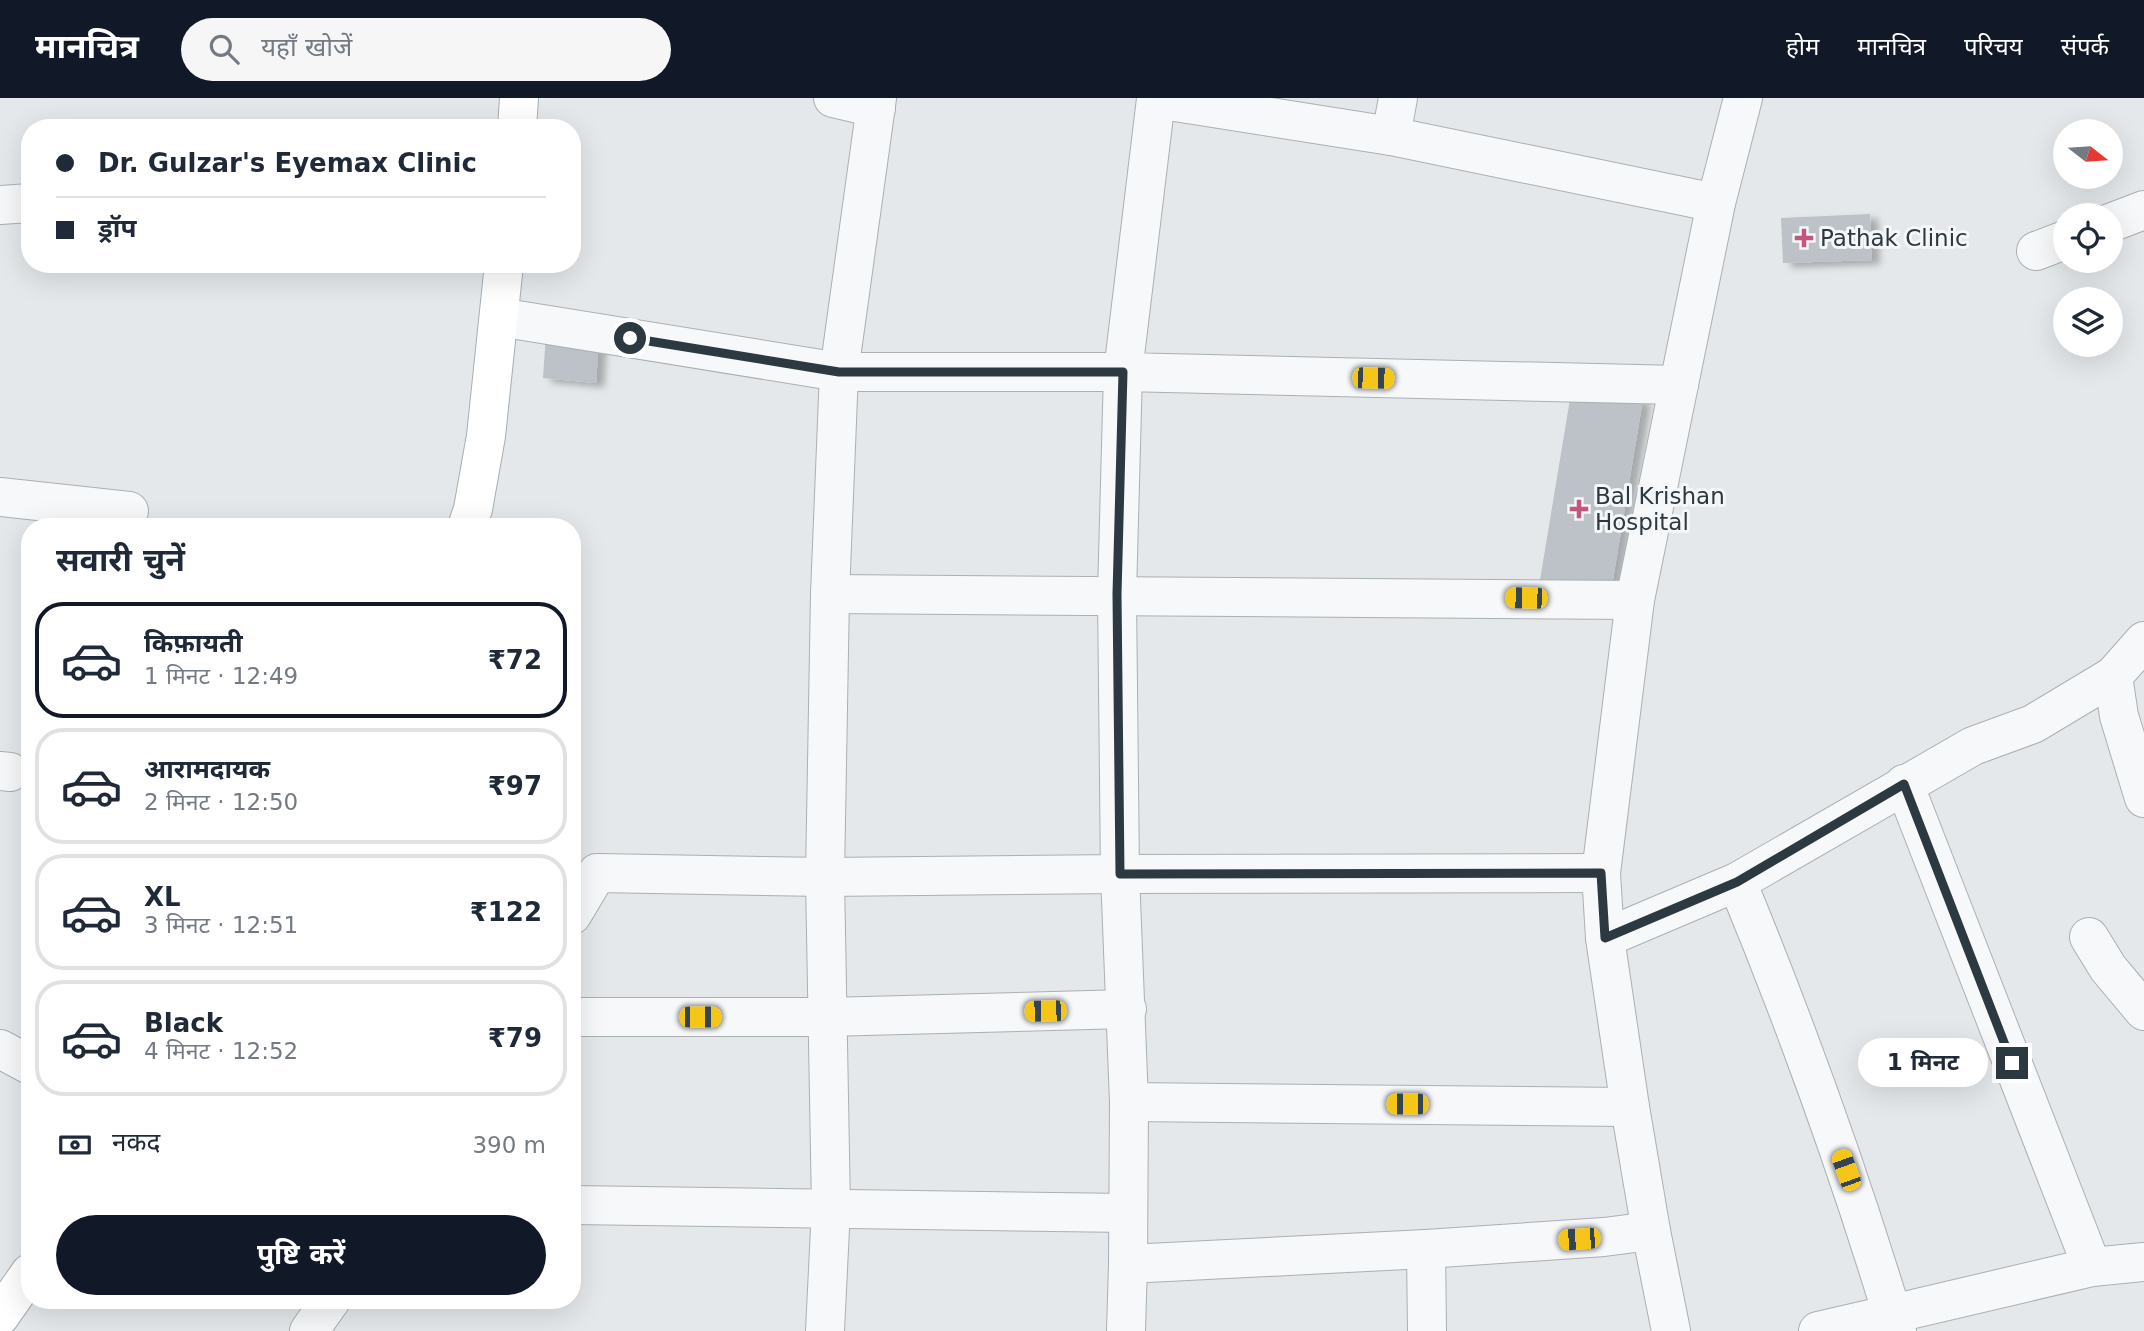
<!DOCTYPE html>
<html lang="hi">
<head>
<meta charset="utf-8">
<style>
  body { margin:0; font-family:"DejaVu Sans","Noto Sans Devanagari",sans-serif; background:#f6f6f7; color:#1f2937; height:100vh; display:flex; flex-direction:column; font-size:26px; white-space:nowrap }
  * { box-sizing:border-box; margin:0 }
  p { font-size:23px; color:#747a83 }
  .icon { flex:none; width:38px; height:38px; fill:none; stroke:currentColor; stroke-width:2; stroke-linecap:round; stroke-linejoin:round }
  .map { position:relative; flex:1; overflow:hidden }
  .panel { position:absolute; left:21px; top:420px; width:560px; height:791px; display:flex; flex-direction:column; background:#fff; border-radius:28px; box-shadow:0 7px 28px #0002 }
  .panel>* { flex:none }
  .hud { position:absolute; left:21px; top:21px; width:560px; height:154px; border-radius:28px; box-shadow:0 7px 28px #0002; display:grid; align-content:center; height:154px; padding:0 35px; background:#fff }
  .needle { width:46px; rotate:107deg }
  .buttons { position:absolute; left:2053px; top:21px; display:grid; gap:14px }
  .buttons a { display:grid; place-items:center; width:70px; height:70px; border-radius:50%; background:#fff; box-shadow:0 7px 28px #0002; font-size:35px }
  .end { position:absolute; width:32px; height:32px; margin:-16px; border:9px solid #2d3941; background:#fff; box-shadow:0 0 0 4px #fff }
  .from { border-radius:50% }
  .bubble { position:absolute; height:49px; border-radius:24px; background:#fff; box-shadow:0 7px 28px #0002; font-size:23px; font-weight:700; line-height:49px; text-align:center }
  .car { position:absolute; width:21px; height:42px; margin:-21px -10px; border-radius:9px; box-shadow:0 0 5px 2px #0007; background:linear-gradient(#f5c518 24%,#345 0 40%,#f5c518 0 76%,#345 0 86%,#f5c518 0) }
  .hud b { display:flex; align-items:center; gap:24px; height:66px; font-size:26px }
  .hud b+b { border-top:2px solid #e0e1e3 }
  .hud i { width:18px; height:18px; background:#1f2937 }
  ul { padding:0; list-style:none }
  li { display:flex; align-items:center; gap:21px; height:116px; margin:0 14px 10px; padding:0 21px; border:4px solid #e0e1e3; border-radius:28px }
  li div { flex:1 }
  li b { display:block; font-size:26px }
  li em { font-style:normal; font-weight:700 }
  li.current { border-color:#111827 }
  li>.icon { width:63px; height:63px; stroke-width:1.5 }
  h2 { padding:0 35px; font-size:32px; line-height:84px }
  .pay { display:flex; align-items:center; gap:18px; height:77px; padding:0 35px; font-size:26px }
  .pay p { margin-inline-start:auto }
  .action { display:flex; gap:14px; margin-top:auto; padding:14px 35px }
  .action a { flex:1; height:80px; border-radius:42px; background:#111827; color:#fff; font-size:28px; font-weight:700; line-height:80px; text-align:center }
  header { display:flex; align-items:center; gap:42px; box-sizing:border-box; height:98px; padding:0 35px; background:#111827; color:#fff }
  header strong { font-size:33px }
  nav { display:flex; gap:38px; margin-inline-start:auto; font-size:24px }
  .search { width:490px; height:63px; background:#f6f6f7; display:flex; align-items:center; gap:18px; box-sizing:border-box; padding:0 24px; border-radius:38px; color:#747a83; font-size:26px }
  .map>svg:first-child { display:block }
  .building { fill:#bcc2c7; filter:url(#shadow) }
  .lines { fill:none; stroke-linecap:round; stroke-linejoin:round }
  .minor-casing { stroke:#a9b0b4; stroke-width:40 }
  .major-casing { stroke:#a4afb5; stroke-width:40 }
  .minor { stroke:#f6f8f9; stroke-width:38 }
  .major { stroke:#fff; stroke-width:38 }
  .route { stroke:#2d3941; stroke-width:9 }
  .poi-dot { fill:#c3567f; stroke:#f4f6f8; stroke-width:2.5 }
  .labels { text-anchor:middle; stroke-width:6; stroke-linejoin:round; paint-order:stroke }
  .poi-label { font-size:23px; fill:#2d3941; stroke:#f4f6f8; text-anchor:start }
</style>
</head>
<body>
<header>
<strong>मानचित्र</strong>
<div class="search"><svg class="icon" aria-label="search" viewBox="0 0 24 24"><circle cx="10" cy="10" r="6"/><path d="M15 15l6 6"/></svg>यहाँ खोजें</div>
<nav><a>होम</a><a>मानचित्र</a><a>परिचय</a><a>संपर्क</a></nav>
</header>
<div class="map">
<svg width="2144" height="1233" viewBox="0 0 2144 1233">
  <defs>
    <filter id="shadow"><feDropShadow dx="8" dy="4.5" stdDeviation="3.5" flood-color="#0004"/></filter>
  </defs>
  <rect width="100%" height="100%" fill="#e4e8ea"/>
  <g class="building">
    <polygon points="1870,116 1872,162 1783,165 1781,120"/>
    <polygon points="546,236 599,240 596,285 543,280"/>
    <polygon points="1572,289 1643,301 1611,493 1540,482"/>
  </g>
  <g class="lines">
    <g class="minor-casing">
      <g id="minor">
        <polyline points="833,0 876,10"/>
        <polyline points="1391,38 1398,0"/>
        <polyline points="0,107 30,105"/>
        <polyline points="2110,125 2144,112"/>
        <polyline points="2036,153 2065,142"/>
        <polyline points="499,219 839,274 877,0"/>
        <polyline points="1679,287 1123,274 839,274 830,496 825,779 1120,776 1117,496 1123,274 1156,1 1391,38 1716,105"/>
        <polyline points="0,399 129,413"/>
        <polyline points="830,496 1635,502 1716,105 1743,0"/>
        <polyline points="1635,502 1601,775 1605,840 1630,1009 1651,1133 1671,1233"/>
        <polyline points="2113,578 2119,618 2144,700"/>
        <polyline points="0,673 10,674"/>
        <polyline points="1904,686 2092,1169"/>
        <path d="M1737 784C1796 927 1847 1068 1892 1216L2092 1169 2144 1164"/>
        <polyline points="572,817 597,775 825,779 831,1110 825,1233"/>
        <polyline points="2089,839 2108,870 2144,913"/>
        <polyline points="1605,840 1737,784 1973,648 2033,626 2113,578 2144,543"/>
        <polyline points="572,919 827,919 1127,911"/>
        <polyline points="0,951 30,967"/>
        <polyline points="1129,1004 1120,776 1601,775"/>
        <polyline points="1630,1009 1129,1004 1128,1166 1426,1151 1604,1139 1651,1133"/>
        <polyline points="572,1107 1128,1115"/>
        <polyline points="1426,1151 1427,1233"/>
        <polyline points="309,1233 331,1202"/>
        <polyline points="1126,1233 1128,1166"/>
        <polyline points="1818,1233 1892,1216 1897,1233"/>
      </g>
    </g>
    <g class="major-casing">
      <g id="major">
        <polyline points="517,30 519,0"/>
        <polyline points="467,429 473,411 486,338 504,166"/>
        <polyline points="0,1218 30,1175"/>
      </g>
    </g>
    <use href="#minor" class="minor"/>
    <use href="#major" class="major"/>
  </g>
  <g class="lines">
    <polyline class="route" points="630,240 839,274 1123,274 1117,496 1120,776 1601,775 1605,840 1737,784 1904,686 2012,965"/>
  </g>
  <g class="poi-dot">
    <path d="M1800.5 129.5h7v7h7v7h-7v7h-7v-7h-7v-7h7z"/>
    <path d="M1575.5 400.5h7v7h7v7h-7v7h-7v-7h-7v-7h7z"/>
  </g>
  <g class="labels">
    <g class="poi-label">
      <text x="1820" y="148">Pathak Clinic</text>
      <text x="1595" y="406">Bal Krishan<tspan x="1595" dy="26">Hospital</tspan></text>
    </g>
  </g>
</svg>
<div class="buttons">
<a><svg class="needle" viewBox="-14 -14 28 28"><path d="M0-13l5 13h-10z" fill="#e53935"/><path d="M0 13l5-13h-10z" fill="#747a83"/></svg></a>
<a><svg class="icon" aria-label="locate" viewBox="0 0 24 24"><circle cx="12" cy="12" r="6"/><path d="M12 2v4M12 18v4M2 12h4M18 12h4"/></svg></a>
<a><svg class="icon" aria-label="layers" viewBox="0 0 24 24"><path d="M12 4l9 5-9 5-9-5zM3 14l9 5 9-5"/></svg></a>
</div>
<i class="end from" style="left:630px;top:240px"></i>
<i class="end" style="left:2012px;top:965px"></i>
<div class="bubble" style="left:1858px;top:940px;width:130px">1 मिनट</div>
<i class="car" style="left:1373px;top:280px;rotate:91deg"></i>
<i class="car" style="left:1526px;top:500px;rotate:271deg"></i>
<i class="car" style="left:1045px;top:913px;rotate:269deg"></i>
<i class="car" style="left:700px;top:919px;rotate:90deg"></i>
<i class="car" style="left:1407px;top:1006px;rotate:270deg"></i>
<i class="car" style="left:1846px;top:1072px;rotate:340deg"></i>
<i class="car" style="left:1579px;top:1141px;rotate:266deg"></i>
<div class="hud">
<b><i class="from"></i>Dr. Gulzar's Eyemax Clinic</b>
<b><i></i>ड्रॉप</b>
</div>
<section class="panel">
<h2>सवारी चुनें</h2>
<ul>
<li class="current"><svg class="icon" aria-label="car" viewBox="0 0 24 24"><path d="M5 17H2v-5l4-1 3-4h7l3 4 3 1v5h-3M9 17h6M6 11h13"/><circle cx="7" cy="17" r="2"/><circle cx="17" cy="17" r="2"/></svg><div><b>किफ़ायती</b><p>1 मिनट · 12:49</p></div><em>₹72</em></li>
<li><svg class="icon" aria-label="car" viewBox="0 0 24 24"><path d="M5 17H2v-5l4-1 3-4h7l3 4 3 1v5h-3M9 17h6M6 11h13"/><circle cx="7" cy="17" r="2"/><circle cx="17" cy="17" r="2"/></svg><div><b>आरामदायक</b><p>2 मिनट · 12:50</p></div><em>₹97</em></li>
<li><svg class="icon" aria-label="car" viewBox="0 0 24 24"><path d="M5 17H2v-5l4-1 3-4h7l3 4 3 1v5h-3M9 17h6M6 11h13"/><circle cx="7" cy="17" r="2"/><circle cx="17" cy="17" r="2"/></svg><div><b>XL</b><p>3 मिनट · 12:51</p></div><em>₹122</em></li>
<li><svg class="icon" aria-label="car" viewBox="0 0 24 24"><path d="M5 17H2v-5l4-1 3-4h7l3 4 3 1v5h-3M9 17h6M6 11h13"/><circle cx="7" cy="17" r="2"/><circle cx="17" cy="17" r="2"/></svg><div><b>Black</b><p>4 मिनट · 12:52</p></div><em>₹79</em></li>
</ul>
<div class="pay"><svg class="icon" aria-label="cash" viewBox="0 0 24 24"><path d="M3 7h18v10H3z"/><circle cx="12" cy="12" r="2"/></svg>नकद<p>390 m</p></div>
<div class="action"><a>पुष्टि करें</a></div>
</section>
</div>
</body>
</html>
